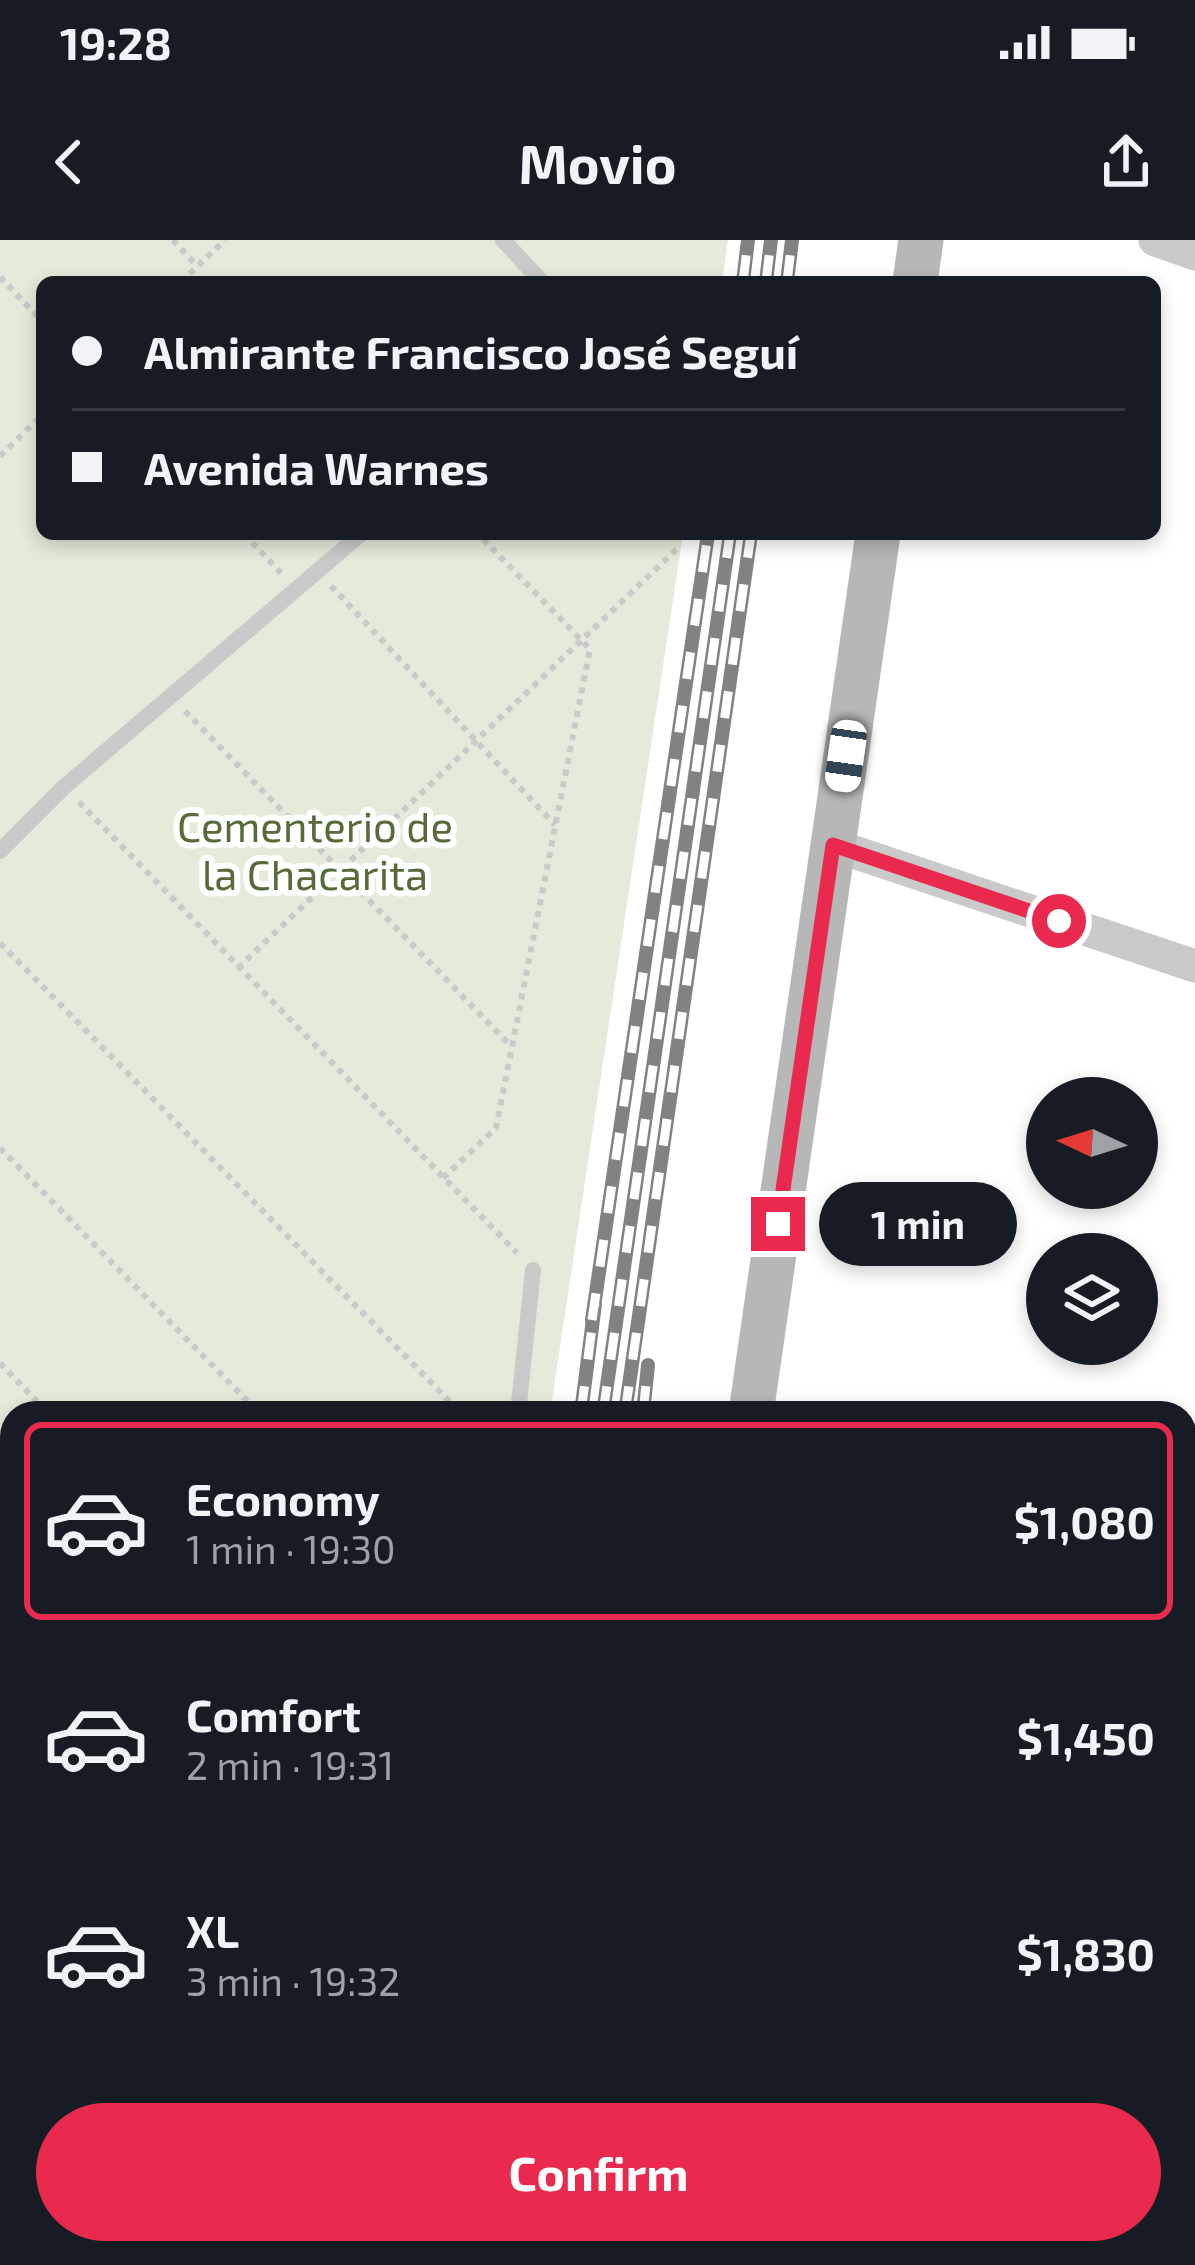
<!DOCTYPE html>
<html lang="en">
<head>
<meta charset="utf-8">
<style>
  body { margin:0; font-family:"Exo 2",sans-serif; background:#20242c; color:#f1f3f6; height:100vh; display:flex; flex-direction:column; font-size:45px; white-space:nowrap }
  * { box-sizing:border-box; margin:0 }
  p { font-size:39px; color:#9ea1a6 }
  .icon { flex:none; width:66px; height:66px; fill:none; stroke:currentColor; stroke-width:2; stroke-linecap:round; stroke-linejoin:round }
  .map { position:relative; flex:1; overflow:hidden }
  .panel { position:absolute; left:0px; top:1161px; width:1197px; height:864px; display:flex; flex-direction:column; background:#171b24; border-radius:36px 36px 0 0; box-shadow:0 6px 18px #0003 }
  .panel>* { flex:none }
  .top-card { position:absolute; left:36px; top:36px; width:1125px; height:264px; border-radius:18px; box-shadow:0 6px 18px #0003; display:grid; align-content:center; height:264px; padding:0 36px; background:#171b24 }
  .needle { width:78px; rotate:274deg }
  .buttons { position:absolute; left:1026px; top:837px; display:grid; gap:24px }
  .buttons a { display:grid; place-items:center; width:132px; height:132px; border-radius:50%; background:#171b24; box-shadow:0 6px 18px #0003; font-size:60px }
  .end { position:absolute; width:54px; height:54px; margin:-27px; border:15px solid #e92a4e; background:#fff; box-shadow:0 0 0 6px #fff }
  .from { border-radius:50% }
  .bubble { position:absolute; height:84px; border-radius:42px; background:#171b24; box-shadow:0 6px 18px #0003; font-size:39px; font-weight:700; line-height:84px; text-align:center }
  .car { position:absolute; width:36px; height:72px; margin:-36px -18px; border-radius:15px; box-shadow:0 0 9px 3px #0007; background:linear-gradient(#fff 24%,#345 0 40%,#fff 0 76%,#345 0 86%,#fff 0) }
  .top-card b { display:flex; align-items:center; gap:42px; height:114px; font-size:45px }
  .top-card b+b { border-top:3px solid #363941 }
  .top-card i { width:30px; height:30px; background:#f1f3f6 }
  ul { padding:21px 0 0; list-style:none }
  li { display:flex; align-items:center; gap:36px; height:198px; margin:0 24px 18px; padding:0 12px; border:6px solid transparent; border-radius:18px }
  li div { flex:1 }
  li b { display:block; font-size:45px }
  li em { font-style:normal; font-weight:700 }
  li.on { border-color:#e92a4e }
  li>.icon { width:108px; height:108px; stroke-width:1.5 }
  .cta { display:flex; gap:24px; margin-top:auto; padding:24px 36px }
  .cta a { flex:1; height:138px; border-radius:72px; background:#e92a4e; color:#fff; font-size:48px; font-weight:700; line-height:138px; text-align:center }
  .status { display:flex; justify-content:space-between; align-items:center; height:84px; padding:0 60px; background:#171b24; direction:ltr }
  .status svg { height:33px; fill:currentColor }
  header { display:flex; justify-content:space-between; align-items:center; height:156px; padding:0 36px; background:#171b24; font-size:54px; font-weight:700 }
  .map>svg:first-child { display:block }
  .green { fill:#e5ebda }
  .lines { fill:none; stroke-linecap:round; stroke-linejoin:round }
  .path { stroke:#cacaca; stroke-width:6; stroke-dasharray:6 6; stroke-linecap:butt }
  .service { stroke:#cacaca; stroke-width:16 }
  .minor { stroke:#cacaca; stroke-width:33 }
  .tertiary { stroke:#cacaca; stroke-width:39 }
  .secondary { stroke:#b7b7b7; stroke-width:45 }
  .rail-casing { stroke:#828282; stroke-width:14 }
  .rail { stroke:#fff; stroke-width:9; stroke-dasharray:27; stroke-linecap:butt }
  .route { stroke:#e92a4e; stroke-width:15 }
  .labels { text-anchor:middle; stroke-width:12; stroke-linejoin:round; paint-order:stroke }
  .park-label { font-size:42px; fill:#566a3a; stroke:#fff }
</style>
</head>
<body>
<div class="status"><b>19:28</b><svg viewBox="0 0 49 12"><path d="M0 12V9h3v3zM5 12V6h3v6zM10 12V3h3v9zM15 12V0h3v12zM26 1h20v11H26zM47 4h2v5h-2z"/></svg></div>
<header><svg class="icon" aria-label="back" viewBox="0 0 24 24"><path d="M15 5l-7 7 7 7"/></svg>Movio<svg class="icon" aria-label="share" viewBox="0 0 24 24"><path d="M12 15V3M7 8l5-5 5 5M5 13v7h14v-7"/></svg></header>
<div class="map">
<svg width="1195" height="2025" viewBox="0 0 1195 2025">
  <rect width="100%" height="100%" fill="#fff"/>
  <polygon class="green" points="0,0 728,0 722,42 42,42 42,294 683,294 550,1173 12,1173 12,2013 447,2013 446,2025 0,2025"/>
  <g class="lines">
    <g class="path">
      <polyline points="173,0 197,26"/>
      <polyline points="0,37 42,81"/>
      <polyline points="181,42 225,0"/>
      <polyline points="0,216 42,175"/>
      <polyline points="244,294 283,335"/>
      <polyline points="331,346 555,585"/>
      <polyline points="185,471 510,805"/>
      <polyline points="79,562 517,1013"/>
      <polyline points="0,703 461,1173"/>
      <polyline points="238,728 678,308"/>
      <polyline points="0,908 259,1173"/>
      <polyline points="443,938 496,888 590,409 478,294"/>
      <polyline points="0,1123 48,1173"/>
      <polyline points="0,1379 12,1391"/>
      <polyline points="0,1579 12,1591"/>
    </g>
    <g class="service">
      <polyline points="503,0 542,42"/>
      <polyline points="0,611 64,547 361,294"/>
      <polyline points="518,1173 533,1030"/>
      <polyline points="0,1754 12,1742"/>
      <polyline points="774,2025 778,2013"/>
    </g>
    <g class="minor">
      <polyline points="1155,0 1195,14"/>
      <polyline points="833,605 1195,726"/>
      <polyline points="1185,1424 1195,1428"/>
      <polyline points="1185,1492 1195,1463"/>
      <polyline points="1185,1777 1195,1781"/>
      <polyline points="1001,2025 1005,2013"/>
    </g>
    <polyline class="tertiary" points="834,2013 869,2025"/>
    <g class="secondary">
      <polyline points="915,42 921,0"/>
      <polyline points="751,1173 878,294"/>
      <polyline points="643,2025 643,2013"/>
    </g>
    <g class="rail-casing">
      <g id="rail">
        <polyline points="743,42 748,0"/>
        <polyline points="766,42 771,0"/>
        <polyline points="787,42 792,0"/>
        <polyline points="592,1080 708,294"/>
        <polyline points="581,1173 595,1064"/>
        <polyline points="603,1173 730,294"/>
        <polyline points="625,1173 751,294"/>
        <polyline points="643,1173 648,1125"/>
        <polyline points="481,2025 482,2013"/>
        <polyline points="505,2025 506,2013"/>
        <polyline points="529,2025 530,2013"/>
        <polyline points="561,2025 561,2013"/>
      </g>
    </g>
    <use href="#rail" class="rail"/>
  </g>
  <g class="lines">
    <polyline class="route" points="778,984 833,605 1059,681"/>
  </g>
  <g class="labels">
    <g class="park-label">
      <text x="315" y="602">Cementerio de<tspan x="315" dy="48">la Chacarita</tspan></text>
    </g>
  </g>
</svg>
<div class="buttons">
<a><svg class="needle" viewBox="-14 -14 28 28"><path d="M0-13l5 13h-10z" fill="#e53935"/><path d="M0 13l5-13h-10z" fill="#9ea1a6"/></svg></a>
<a><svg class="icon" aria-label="layers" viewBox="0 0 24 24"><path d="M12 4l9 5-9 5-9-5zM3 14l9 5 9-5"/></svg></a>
</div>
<i class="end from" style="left:1059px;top:681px"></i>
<i class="end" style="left:778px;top:984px"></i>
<div class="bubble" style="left:819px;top:942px;width:198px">1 min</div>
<i class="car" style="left:846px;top:516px;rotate:188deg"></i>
<div class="top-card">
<b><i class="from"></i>Almirante Francisco José Seguí</b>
<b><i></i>Avenida Warnes</b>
</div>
<section class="panel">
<ul>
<li class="on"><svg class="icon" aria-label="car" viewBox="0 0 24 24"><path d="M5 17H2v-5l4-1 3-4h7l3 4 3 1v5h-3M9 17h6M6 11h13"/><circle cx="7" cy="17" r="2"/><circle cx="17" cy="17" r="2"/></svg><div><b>Economy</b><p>1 min · 19:30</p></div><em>$1,080</em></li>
<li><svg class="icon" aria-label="car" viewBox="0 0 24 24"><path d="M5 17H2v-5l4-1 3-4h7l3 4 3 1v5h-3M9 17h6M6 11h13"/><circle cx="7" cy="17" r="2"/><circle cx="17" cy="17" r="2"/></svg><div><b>Comfort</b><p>2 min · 19:31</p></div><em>$1,450</em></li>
<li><svg class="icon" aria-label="car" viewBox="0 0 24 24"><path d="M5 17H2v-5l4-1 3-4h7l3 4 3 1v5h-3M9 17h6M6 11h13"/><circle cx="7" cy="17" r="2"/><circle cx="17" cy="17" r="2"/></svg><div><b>XL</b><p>3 min · 19:32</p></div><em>$1,830</em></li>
</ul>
<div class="cta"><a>Confirm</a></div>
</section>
</div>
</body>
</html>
